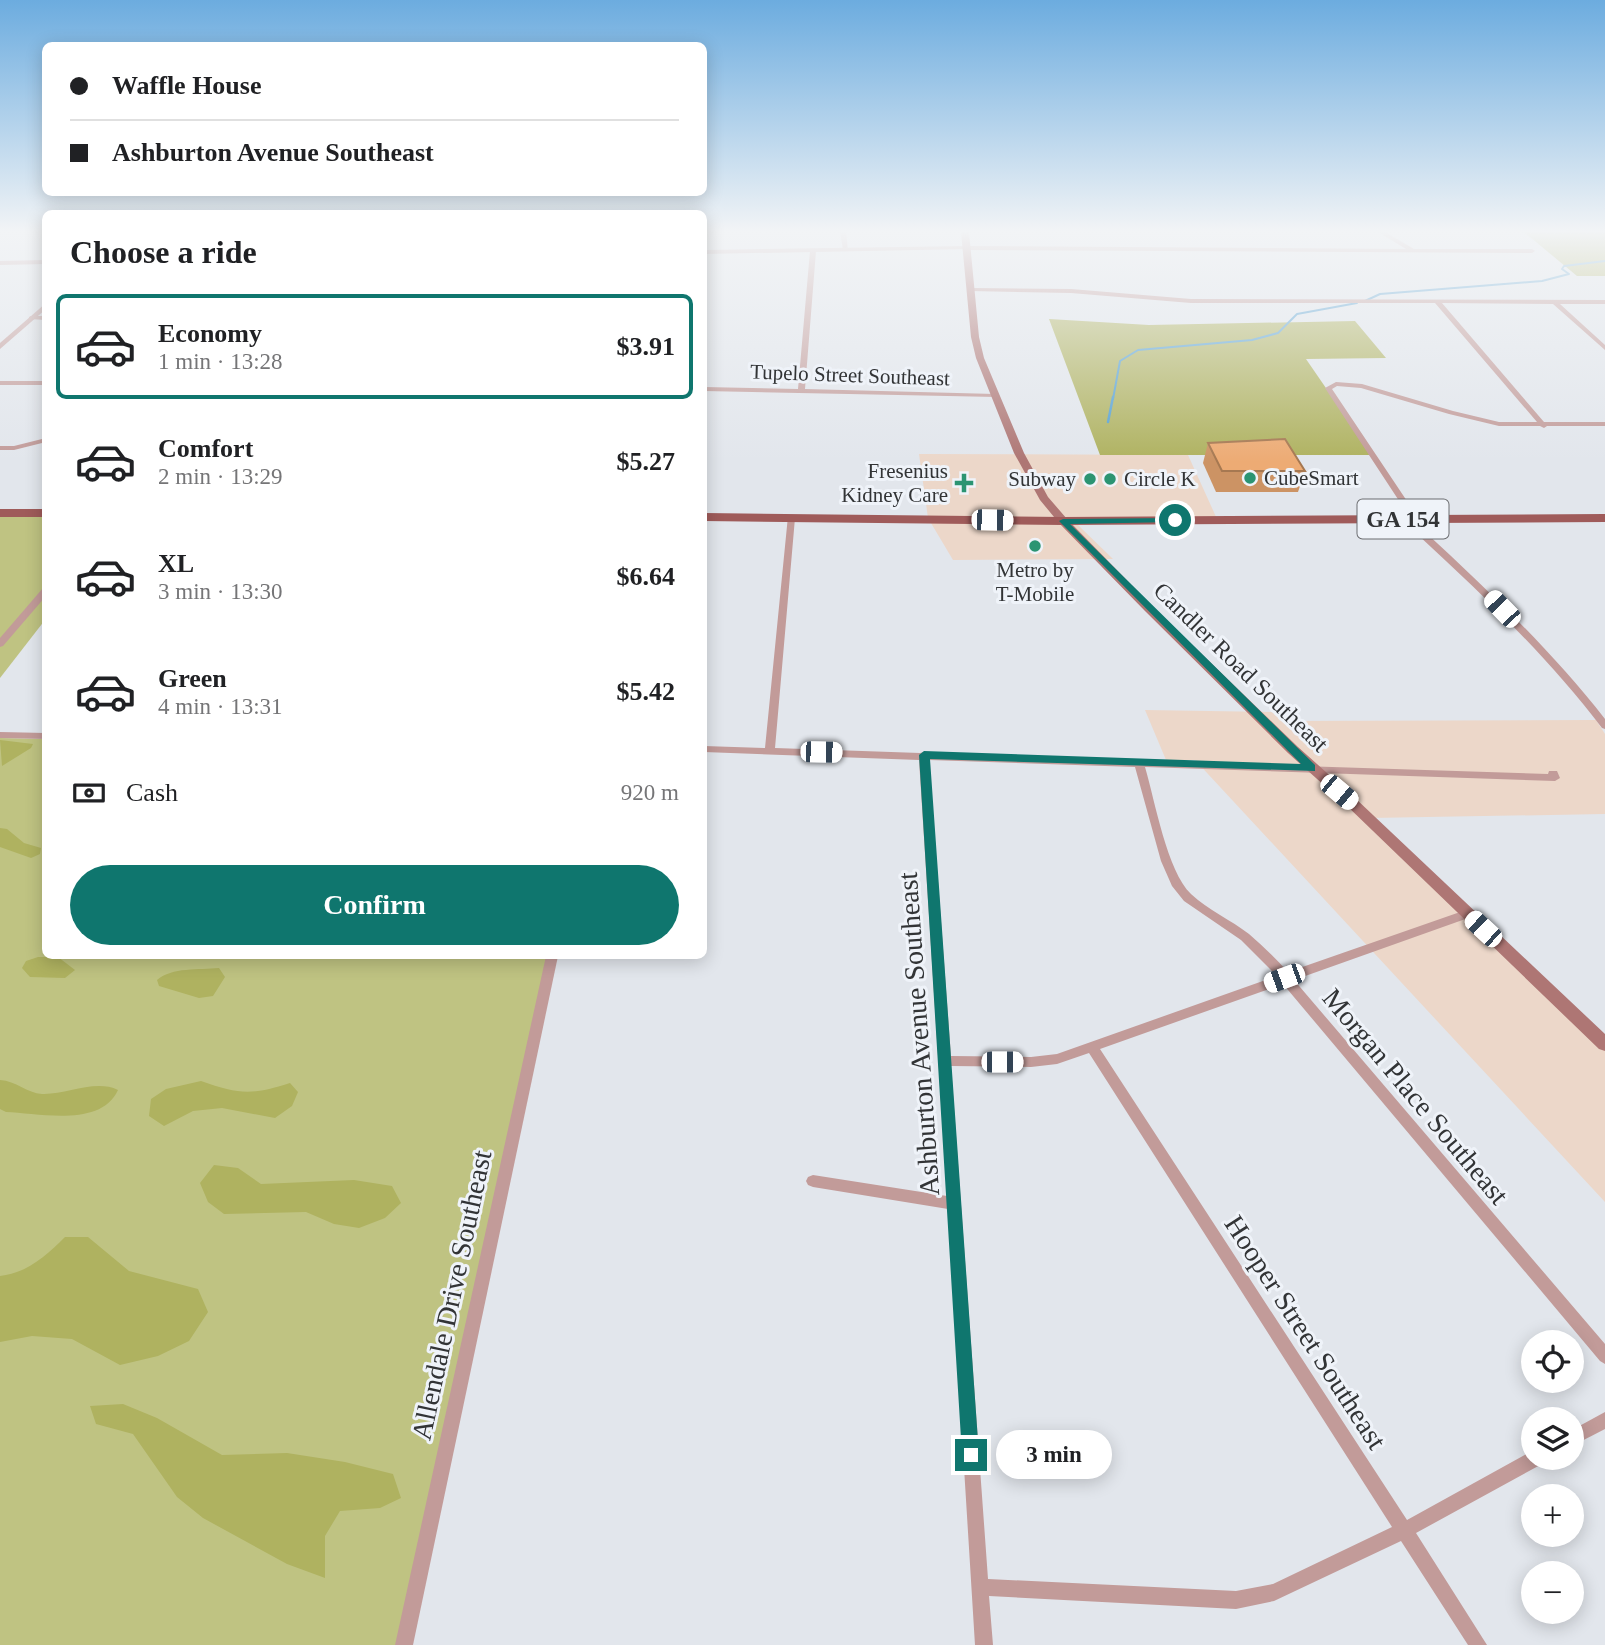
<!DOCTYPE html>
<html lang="en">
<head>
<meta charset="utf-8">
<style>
  body { margin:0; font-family:Georgia,serif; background:#f6f6f6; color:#202124; height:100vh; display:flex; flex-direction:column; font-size:26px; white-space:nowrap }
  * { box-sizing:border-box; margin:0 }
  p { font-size:23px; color:#757577 }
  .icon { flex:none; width:38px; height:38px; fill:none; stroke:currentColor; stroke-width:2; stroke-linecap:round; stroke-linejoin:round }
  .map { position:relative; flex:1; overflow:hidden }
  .side { position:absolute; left:42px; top:210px; width:665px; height:749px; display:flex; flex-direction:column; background:#fff; border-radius:10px; box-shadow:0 4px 18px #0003 }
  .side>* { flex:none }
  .hud { position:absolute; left:42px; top:42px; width:665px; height:154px; border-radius:10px; box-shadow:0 4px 18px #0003; display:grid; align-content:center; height:154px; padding:0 28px; background:#fff }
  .controls { position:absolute; left:1521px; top:1330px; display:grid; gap:14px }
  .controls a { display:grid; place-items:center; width:63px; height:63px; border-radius:50%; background:#fff; box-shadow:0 4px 18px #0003; font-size:35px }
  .end { position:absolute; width:32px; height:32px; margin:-16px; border:9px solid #0f766e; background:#fff; box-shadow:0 0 0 4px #fff }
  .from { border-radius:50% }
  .bubble { position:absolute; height:49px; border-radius:24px; background:#fff; box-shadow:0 4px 18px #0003; font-size:23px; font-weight:800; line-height:49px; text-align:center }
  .car { position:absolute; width:21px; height:42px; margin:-21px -10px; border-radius:9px; box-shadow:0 0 5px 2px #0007; background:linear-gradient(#fff 24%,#345 0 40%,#fff 0 76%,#345 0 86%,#fff 0) }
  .hud b { display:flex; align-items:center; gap:24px; height:66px; font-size:26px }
  .hud b+b { border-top:2px solid #e0e0e0 }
  .hud i { width:18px; height:18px; background:#202124 }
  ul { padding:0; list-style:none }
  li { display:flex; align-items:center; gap:21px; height:105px; margin:0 14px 10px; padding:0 14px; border:4px solid transparent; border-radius:10px }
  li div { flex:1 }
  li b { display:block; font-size:26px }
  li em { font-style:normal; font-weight:800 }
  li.active { border-color:#0f766e }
  li>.icon { width:63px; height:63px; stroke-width:1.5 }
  h2 { padding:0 28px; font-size:32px; line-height:84px }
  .pay { display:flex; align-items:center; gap:18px; height:77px; padding:0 28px; font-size:26px }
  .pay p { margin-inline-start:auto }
  .action { display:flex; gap:14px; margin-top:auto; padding:14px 28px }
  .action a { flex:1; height:80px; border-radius:42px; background:#0f766e; color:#fff; font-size:28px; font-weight:800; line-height:80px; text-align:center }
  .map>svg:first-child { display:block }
  .commercial { fill:#ecd7c9 }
  .green { fill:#bfc382 }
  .forest { fill:#afb260 }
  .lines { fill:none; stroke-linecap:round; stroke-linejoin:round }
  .stream-far1 { stroke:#539fd1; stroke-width:2 }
  .stream { stroke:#539fd1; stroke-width:2.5 }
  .minor { fill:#c29b99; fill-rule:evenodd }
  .tertiary { fill:#c29b99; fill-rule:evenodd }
  .secondary { fill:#ae7674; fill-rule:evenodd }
  .primary { fill:#9f5b5a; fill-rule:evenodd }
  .wall { fill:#cc9364 }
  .building { fill:#edab74; stroke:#a67851; stroke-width:2 }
  .route { fill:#0f766e }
  .poi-dot { fill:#2b9472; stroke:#eff3f9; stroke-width:2.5 }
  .labels { text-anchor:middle; stroke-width:6; stroke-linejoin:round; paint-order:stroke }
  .far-street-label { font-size:21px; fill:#323436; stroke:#eff3f9 }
  .far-poi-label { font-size:21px; fill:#323436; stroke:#eff3f9; text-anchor:end }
  .shield { fill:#eff3f9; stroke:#6b6d70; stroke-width:2 }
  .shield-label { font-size:23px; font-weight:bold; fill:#323436 }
  .street-label { font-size:24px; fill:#323436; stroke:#eff3f9 }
  .near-street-label { font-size:28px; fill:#323436; stroke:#eff3f9 }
</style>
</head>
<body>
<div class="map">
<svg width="1605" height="1645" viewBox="0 0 1605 1645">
  <rect width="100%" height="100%" fill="#e2e6ec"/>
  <g class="commercial">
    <polygon points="919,454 1188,455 1217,519 1078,525 1113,559 953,560 928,518"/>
    <polygon points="1145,710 1272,712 1282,721 1596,720 1605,734 1605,814 1370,818 1605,1041 1605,1202 1195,760 1166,760"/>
  </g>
  <g class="green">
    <polygon points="0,510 45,510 45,620 0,678"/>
    <polygon points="0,738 45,739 46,956 554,956 485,1257 404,1645 0,1645"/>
  </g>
  <g class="forest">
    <polygon points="1524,232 1605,232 1605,276 1577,276"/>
    <polygon points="1049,319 1149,325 1355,321 1386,358 1306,359 1372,455 1100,455"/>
    <polygon points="0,740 33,744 31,748 2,766"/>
    <polygon points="0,828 7,829 24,843 41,848 40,854 31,858 0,847"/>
    <polygon points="38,957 58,957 75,970 65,978 30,977 22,968 26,961"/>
    <path d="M219 968 225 977 213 996 199 998 159 986 157 980C172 967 199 970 219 968Z"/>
    <path d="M0 1080C16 1081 27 1093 42 1094 66 1095 95 1079 118 1090 101 1128 38 1113 6 1112L0 1109Z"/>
    <path d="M201 1081C240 1095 252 1095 290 1083L298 1092 292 1106 275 1118 222 1108 193 1111 164 1126 149 1116 151 1099 166 1089Z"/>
    <polygon points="214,1165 238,1168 261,1184 354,1180 392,1186 401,1203 385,1218 359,1228 334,1224 306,1212 224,1214 208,1202 200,1183"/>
    <path d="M65 1237H88L129 1271 198 1289 208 1312 189 1341 158 1356 120 1365 72 1339 32 1336 0 1342V1276C27 1273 46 1256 65 1237Z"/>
    <polygon points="123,1404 157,1418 222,1455 287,1453 345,1462 393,1474 401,1498 380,1508 340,1511 325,1536 325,1578 287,1564 203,1518 177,1497 133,1434 96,1424 90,1406"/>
  </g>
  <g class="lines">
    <g class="stream-far1">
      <polyline points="1365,301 1380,294 1542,281 1569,274 1562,269 1564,266 1605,261"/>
      <polyline points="1113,399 1120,361 1138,350 1252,340 1278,333 1297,314 1357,303"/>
    </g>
    <polyline class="stream" points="1108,422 1113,397"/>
    <g class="minor">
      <polygon points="840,232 846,232 848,251 843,250"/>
      <polygon points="1378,232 1385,232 1414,249 1532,249 1535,251 1532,253 967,250 964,248 967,246 1406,249"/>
      <polygon points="813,249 816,251 805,389 995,394 998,396 997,397 704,391 704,387 798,389 810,251"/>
      <path d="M972 288 1071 289 1191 299 1605 300V304H1560L1605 345V350L1553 304 1442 303 1544 422H1605V426H1547L1544 428 1540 426H1499L1449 414 1361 388 1337 386 1332 389 1419 519 1424 531C1488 590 1551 650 1605 719V729L1602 728C1547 656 1483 595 1417 534L1411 519 1325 388 1336 382 1362 384 1453 411 1499 422H1537L1435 303H1191L1071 293 970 291 969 290Z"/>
      <polygon points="31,316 46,316 46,320 29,319 29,317"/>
      <rect x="0" y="381" width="46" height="4"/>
      <polygon points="46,438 46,442 14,450 0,450 0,446 14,446"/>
      <path d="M788 516H794L795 518 775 748 920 753 924 752 928 753 1135 760 1139 759 1143 761 1548 774 1549 771H1557L1560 778 1555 781 1145 767C1155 801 1167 871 1191 894 1208 910 1231 920 1249 934 1263 946 1276 959 1288 972L1463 911H1471L1473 914 1471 917 1294 980 1605 1344V1364L1600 1361 1283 984 1100 1049 1407 1520 1530 1452 1533 1451V1458H1544L1542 1464 1416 1533 1487 1645H1468L1401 1541 1274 1601 1236 1609 989 1596 993 1645H975L948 1209 813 1187 808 1185 806 1181 808 1177 813 1175 947 1196 919 760 704 752V746L765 748ZM929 760 1135 767 1161 861 1172 886 1184 901 1241 940 1277 976 1057 1054 1031 1057 951 1056ZM1089 1053 1392 1527 1273 1584 1236 1591 988 1579 951 1066 1031 1067 1057 1064Z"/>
      <polygon points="43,588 46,588 46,596 3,646 0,647 0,638"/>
      <polygon points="0,732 46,733 46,739 0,738"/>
      <polygon points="546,956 558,956 413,1645 395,1645"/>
      <polygon points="1605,1412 1605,1429 1572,1446 1572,1430"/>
    </g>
    <g class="tertiary">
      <polygon points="967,246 969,247 969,249 704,254 704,250"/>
      <polygon points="46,260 46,264 0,265 0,261"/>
      <polygon points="46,303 46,309 0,349 0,343"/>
    </g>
    <polygon class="secondary" points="961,232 969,232 979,337 984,358 1024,453 1048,497 1067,519 1153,607 1298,747 1355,798 1605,1034 1605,1051 1599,1049 1345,804 1288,753 1145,611 1059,523 1040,500 1014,453 976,358 971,337"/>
    <g class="primary">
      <rect x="0" y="509" width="46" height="8"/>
      <polygon points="704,513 1063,517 1605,514 1605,522 1063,525 704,521"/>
    </g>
  </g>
  <polygon class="wall" points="1208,443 1305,471 1298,492 1216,492 1203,463"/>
  <polygon class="building" points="1285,439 1305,471 1222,471 1208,443"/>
  <linearGradient id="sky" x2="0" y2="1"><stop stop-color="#6cacdf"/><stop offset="0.5" stop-color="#f2f4f6"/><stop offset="1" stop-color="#f2f4f6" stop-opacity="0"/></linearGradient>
  <rect width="1605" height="462" fill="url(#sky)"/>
  <polygon class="route" points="1178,518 1175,522 1070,524 1315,765 1315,771 930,759 979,1455 977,1461 971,1463 965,1461 962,1455 919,755 924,751 1301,764 1059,521 1063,519"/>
  <g class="poi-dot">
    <circle cx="1250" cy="478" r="7"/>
    <circle cx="1090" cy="479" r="7"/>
    <circle cx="1110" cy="479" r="7"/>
    <path d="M960.5 472.5h7v7h7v7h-7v7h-7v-7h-7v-7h7z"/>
    <circle cx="1035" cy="546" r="7"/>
  </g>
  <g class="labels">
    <g class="far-street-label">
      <text transform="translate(850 375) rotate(2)" y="7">Tupelo Street Southeast</text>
    </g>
    <g class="far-poi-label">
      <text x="948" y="478">Fresenius<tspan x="948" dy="24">Kidney Care</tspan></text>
      <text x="1264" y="485" text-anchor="start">CubeSmart</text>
      <text x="1076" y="486">Subway</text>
      <text x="1124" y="486" text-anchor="start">Circle K</text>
      <text x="1035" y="577" text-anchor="middle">Metro by<tspan x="1035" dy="24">T-Mobile</tspan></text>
    </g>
    <rect class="shield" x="1357.5" y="499.5" width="91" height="39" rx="5"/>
    <g class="shield-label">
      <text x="1403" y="527">GA 154</text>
    </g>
    <g class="street-label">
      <text transform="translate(1241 667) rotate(44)" y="8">Candler Road Southeast</text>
    </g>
    <g class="near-street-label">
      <text transform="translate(918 1034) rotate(-94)" y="10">Ashburton Avenue Southeast</text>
      <text transform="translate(1416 1096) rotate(50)" y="10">Morgan Place Southeast</text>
      <text transform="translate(451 1295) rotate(-78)" y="10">Allendale Drive Southeast</text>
      <text transform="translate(1306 1332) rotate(57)" y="10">Hooper Street Southeast</text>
    </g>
  </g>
</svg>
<div class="controls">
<a><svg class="icon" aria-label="locate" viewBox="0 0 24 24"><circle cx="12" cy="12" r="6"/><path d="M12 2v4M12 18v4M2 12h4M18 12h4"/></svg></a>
<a><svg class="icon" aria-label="layers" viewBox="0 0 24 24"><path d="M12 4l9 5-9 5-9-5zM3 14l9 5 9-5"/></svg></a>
<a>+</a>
<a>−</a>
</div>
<i class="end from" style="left:1175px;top:520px"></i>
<i class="end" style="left:971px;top:1455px"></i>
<div class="bubble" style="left:996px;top:1430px;width:116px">3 min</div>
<i class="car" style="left:992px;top:520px;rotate:91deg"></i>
<i class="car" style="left:1502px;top:609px;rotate:316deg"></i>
<i class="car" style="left:821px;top:752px;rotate:91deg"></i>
<i class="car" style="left:1339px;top:792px;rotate:130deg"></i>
<i class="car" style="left:1483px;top:929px;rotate:313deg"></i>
<i class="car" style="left:1284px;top:978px;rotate:250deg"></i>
<i class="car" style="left:1002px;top:1062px;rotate:90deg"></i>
<div class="hud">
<b><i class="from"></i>Waffle House</b>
<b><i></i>Ashburton Avenue Southeast</b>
</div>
<section class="side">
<h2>Choose a ride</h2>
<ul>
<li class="active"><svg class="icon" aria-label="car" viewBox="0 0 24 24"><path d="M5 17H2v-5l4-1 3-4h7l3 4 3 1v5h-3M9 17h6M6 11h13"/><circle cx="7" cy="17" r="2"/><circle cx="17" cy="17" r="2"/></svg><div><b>Economy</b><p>1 min · 13:28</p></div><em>$3.91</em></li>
<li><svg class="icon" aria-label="car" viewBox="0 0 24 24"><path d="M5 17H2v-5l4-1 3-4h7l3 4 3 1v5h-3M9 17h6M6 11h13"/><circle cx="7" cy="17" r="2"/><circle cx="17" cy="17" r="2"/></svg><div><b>Comfort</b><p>2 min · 13:29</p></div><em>$5.27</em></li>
<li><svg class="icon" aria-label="car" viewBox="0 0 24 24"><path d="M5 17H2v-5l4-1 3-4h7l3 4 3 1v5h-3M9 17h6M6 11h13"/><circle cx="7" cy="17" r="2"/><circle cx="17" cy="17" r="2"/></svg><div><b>XL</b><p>3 min · 13:30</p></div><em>$6.64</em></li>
<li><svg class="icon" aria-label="car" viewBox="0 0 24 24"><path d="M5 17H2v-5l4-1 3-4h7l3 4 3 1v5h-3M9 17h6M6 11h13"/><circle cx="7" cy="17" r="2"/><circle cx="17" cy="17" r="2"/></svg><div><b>Green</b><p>4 min · 13:31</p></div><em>$5.42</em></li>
</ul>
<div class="pay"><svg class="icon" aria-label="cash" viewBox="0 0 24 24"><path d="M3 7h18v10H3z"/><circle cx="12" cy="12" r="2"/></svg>Cash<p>920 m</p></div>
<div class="action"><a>Confirm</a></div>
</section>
</div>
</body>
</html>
